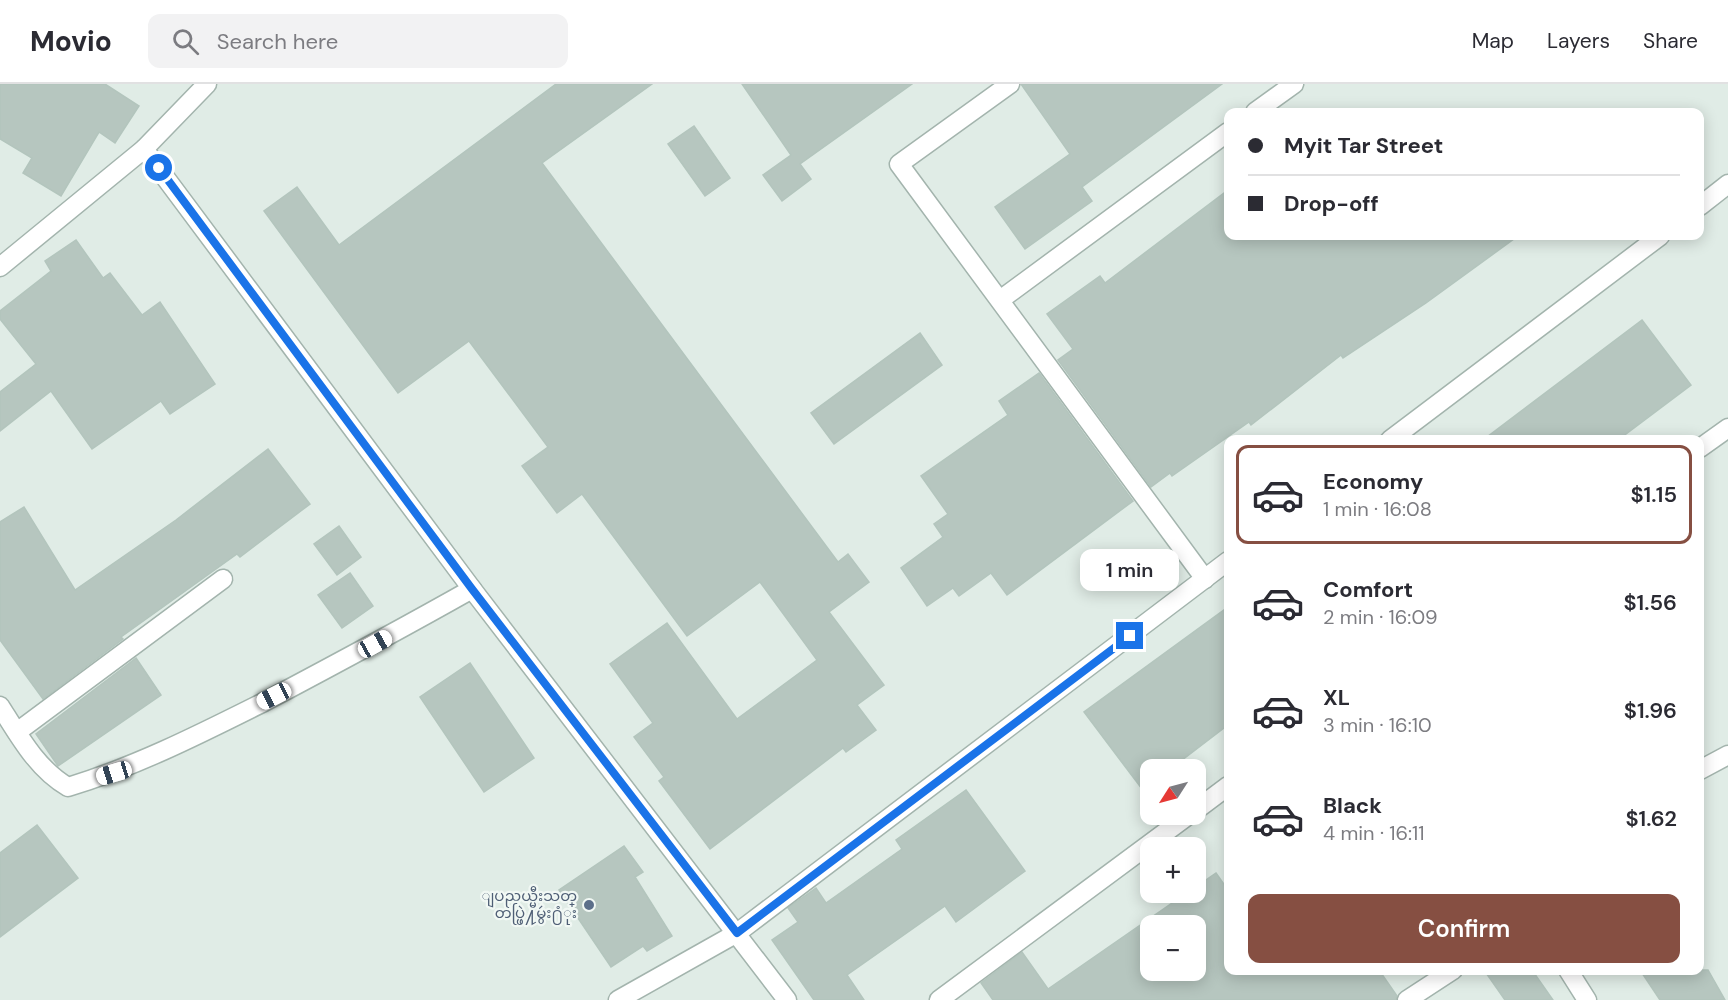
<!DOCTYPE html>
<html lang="en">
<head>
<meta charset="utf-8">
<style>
  body { margin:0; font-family:"DM Sans","Noto Sans Myanmar",sans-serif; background:#f2f2f3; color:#2b2b33; height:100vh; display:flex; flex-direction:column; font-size:22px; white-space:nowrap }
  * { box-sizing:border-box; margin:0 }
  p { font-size:20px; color:#7c7c81 }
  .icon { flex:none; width:33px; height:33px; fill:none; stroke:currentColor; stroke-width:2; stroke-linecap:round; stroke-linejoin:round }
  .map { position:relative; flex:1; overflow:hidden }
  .sheet { position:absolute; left:1224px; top:351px; width:480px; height:540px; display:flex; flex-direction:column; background:#fff; border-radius:12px; box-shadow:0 3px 15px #0003 }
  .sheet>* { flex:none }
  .hud { position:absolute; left:1224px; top:24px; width:480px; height:132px; border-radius:12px; box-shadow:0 3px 15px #0003; display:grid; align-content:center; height:132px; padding:0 24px; background:#fff }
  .needle { width:39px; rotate:234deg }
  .controls { position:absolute; left:1140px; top:675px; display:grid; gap:12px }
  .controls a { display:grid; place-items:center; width:66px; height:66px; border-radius:12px; background:#fff; box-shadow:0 3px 15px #0003; font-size:30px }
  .end { position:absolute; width:27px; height:27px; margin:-14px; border:8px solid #1a73e8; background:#fff; box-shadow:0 0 0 3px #fff }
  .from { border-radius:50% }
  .bubble { position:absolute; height:42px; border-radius:12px; background:#fff; box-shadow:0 3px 15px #0003; font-size:20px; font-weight:600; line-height:42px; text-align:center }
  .car { position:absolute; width:18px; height:36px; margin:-18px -9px; border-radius:8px; box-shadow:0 0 4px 2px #0007; background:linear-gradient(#fff 24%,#345 0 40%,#fff 0 76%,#345 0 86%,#fff 0) }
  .hud b { display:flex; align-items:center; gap:21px; height:57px; font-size:22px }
  .hud b+b { border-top:2px solid #e1e1e2 }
  .hud i { width:15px; height:15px; background:#2b2b33 }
  ul { padding:10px 0 0; list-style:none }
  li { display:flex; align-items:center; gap:18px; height:99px; margin:0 12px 9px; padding:0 12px; border:3px solid transparent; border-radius:12px }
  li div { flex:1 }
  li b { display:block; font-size:22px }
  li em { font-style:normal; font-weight:600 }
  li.active { border-color:#864f42 }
  li>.icon { width:54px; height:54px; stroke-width:1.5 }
  .action { display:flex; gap:12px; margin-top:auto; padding:12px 24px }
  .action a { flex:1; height:69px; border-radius:12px; background:#864f42; color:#fff; font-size:24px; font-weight:600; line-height:69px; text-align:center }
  header { display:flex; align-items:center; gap:36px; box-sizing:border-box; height:84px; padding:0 30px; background:#fff; border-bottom:2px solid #e1e1e2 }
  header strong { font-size:28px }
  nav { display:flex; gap:33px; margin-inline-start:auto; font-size:21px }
  .search { width:420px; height:54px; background:#f2f2f3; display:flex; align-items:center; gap:15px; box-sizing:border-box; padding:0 21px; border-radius:12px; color:#7c7c81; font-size:22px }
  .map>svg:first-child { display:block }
  .building { fill:#b6c6bf; stroke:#b3c5bd; stroke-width:1.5; fill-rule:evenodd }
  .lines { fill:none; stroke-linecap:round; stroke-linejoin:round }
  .minor-casing { stroke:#a3b4ad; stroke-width:21 }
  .minor { stroke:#fff; stroke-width:18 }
  .route { stroke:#1a73e8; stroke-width:8 }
  .service-dot { fill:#5c6f8a; stroke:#f1f8f4; stroke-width:2 }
  .labels { text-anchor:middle; stroke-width:4.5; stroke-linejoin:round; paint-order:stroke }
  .service-label { font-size:15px; fill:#4e5e75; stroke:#f1f8f4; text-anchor:end }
</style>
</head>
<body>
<header>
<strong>Movio</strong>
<div class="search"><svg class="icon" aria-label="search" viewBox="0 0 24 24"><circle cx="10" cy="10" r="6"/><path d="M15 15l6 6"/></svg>Search here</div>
<nav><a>Map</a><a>Layers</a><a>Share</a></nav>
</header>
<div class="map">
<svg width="1728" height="916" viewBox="0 0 1728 916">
  <rect width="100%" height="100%" fill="#e0ece6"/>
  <g class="building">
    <polygon points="0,0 105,0 139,22 115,59 99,48 61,112 23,89 32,74 0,55"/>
    <polygon points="556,0 652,0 542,79 838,478 848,470 869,498 829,528 884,601 857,621 876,646 846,668 843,664 710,765 659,697 664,693 634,653 653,639 610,580 667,539 737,635 817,576 760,498 687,552 582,410 557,429 522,382 548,363 469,257 398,309 264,127 297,103 339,161"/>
    <polygon points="742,0 912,0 800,80 811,95 782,117 763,91 791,71"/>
    <polygon points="1021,0 1222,0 1082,103 1092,117 1025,165 995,123 1070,70"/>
    <polygon points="694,42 730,94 705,112 668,60"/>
    <polygon points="1228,106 1228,152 1518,152 1426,219 1343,274 1341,271 1251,341 1249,338 1172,392 1170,389 1151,403 1058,276 1073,265 1047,230 1100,192 1105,199"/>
    <polygon points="76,156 103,194 110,189 142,231 160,218 215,300 170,330 161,317 92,365 51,307 0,347 0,308 36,280 0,235 0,227 51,187 45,177"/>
    <polygon points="1642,236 1691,301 1618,356 1483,356"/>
    <polygon points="920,249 942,281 834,360 811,329"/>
    <polygon points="1039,289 1133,417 1007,511 991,489 959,512 953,504 927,522 901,484 943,453 934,440 948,430 921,392 1008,331 999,317"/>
    <polygon points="268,365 310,420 240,473 237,470 121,553 123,555 43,615 0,556 0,438 24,423 75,506 176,436"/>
    <polygon points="339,442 361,473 337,491 314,460"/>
    <polygon points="350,489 373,522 342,544 318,511"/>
    <polygon points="1228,523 1228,641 1169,686 1150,686 1150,699 1142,705 1084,628"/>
    <polygon points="136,574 161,611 58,682 36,650"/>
    <polygon points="470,579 534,674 484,708 420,613"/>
    <polygon points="966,706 1025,787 956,838 945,822 847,891 864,916 814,916 772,856 798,838 788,824 816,804 826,819 902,765 896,756"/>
    <polygon points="37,741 78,794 0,853 0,769"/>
    <polygon points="624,762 643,788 635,793 672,852 647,867 643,862 611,883 559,806"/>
    <path d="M1216 789 1228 806V886H1379L1397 912 1396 916H993L981 899 1022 868 1048 905 1188 808H1196V803ZM1150 842H1196V886H1150Z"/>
    <polygon points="1484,886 1532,886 1553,916 1505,916"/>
    <polygon points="1640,886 1708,886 1725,916 1660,916"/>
  </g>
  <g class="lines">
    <g class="minor-casing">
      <g id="minor">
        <polyline points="1010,0 899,80 1205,495"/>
        <polyline points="1255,28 1294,0"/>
        <polyline points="144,65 472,505 787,916"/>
        <polyline points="1700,122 1728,100"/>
        <polyline points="0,183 144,65 207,0"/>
        <polyline points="1000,216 1228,48"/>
        <polyline points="1390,356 1660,152"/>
        <polyline points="1700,364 1728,344"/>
        <path d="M0 622C19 652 37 685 68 703 137 682 200 650 264 618 334 581 403 544 472 505"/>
        <polyline points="17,648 223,495"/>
        <polyline points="1700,686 1728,671"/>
        <polyline points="1196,726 1228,702"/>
        <polyline points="1568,886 1587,916"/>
        <polyline points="618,916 737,849 1228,477"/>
        <polyline points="939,916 1190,730"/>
        <polyline points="1407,916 1453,886"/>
      </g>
    </g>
    <use href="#minor" class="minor"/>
  </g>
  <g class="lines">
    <polyline class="route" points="159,84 472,505 737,849 1130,552"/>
  </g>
  <circle class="service-dot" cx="589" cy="821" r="6"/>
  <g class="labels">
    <g class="service-label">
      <text x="577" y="817">ျပည္နယ္မီးသတ္<tspan x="577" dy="17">တပ္ဖြဲ႔မွဴး႐ံုး</tspan></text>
    </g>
  </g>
</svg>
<div class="controls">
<a><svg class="needle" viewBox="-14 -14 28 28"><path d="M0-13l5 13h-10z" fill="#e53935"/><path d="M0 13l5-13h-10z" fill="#7c7c81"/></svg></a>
<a>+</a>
<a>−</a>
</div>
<i class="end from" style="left:159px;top:84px"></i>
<i class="end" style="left:1130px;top:552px"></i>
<div class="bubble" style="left:1080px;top:465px;width:99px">1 min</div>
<i class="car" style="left:375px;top:560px;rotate:61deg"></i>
<i class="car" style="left:274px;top:612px;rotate:243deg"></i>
<i class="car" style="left:114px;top:689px;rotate:253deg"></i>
<div class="hud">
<b><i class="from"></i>Myit Tar Street</b>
<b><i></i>Drop-off</b>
</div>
<section class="sheet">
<ul>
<li class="active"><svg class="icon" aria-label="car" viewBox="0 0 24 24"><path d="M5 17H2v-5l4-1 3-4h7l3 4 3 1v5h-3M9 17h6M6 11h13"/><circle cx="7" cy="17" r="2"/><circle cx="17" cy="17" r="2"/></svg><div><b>Economy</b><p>1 min · 16:08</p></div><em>$1.15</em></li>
<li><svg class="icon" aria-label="car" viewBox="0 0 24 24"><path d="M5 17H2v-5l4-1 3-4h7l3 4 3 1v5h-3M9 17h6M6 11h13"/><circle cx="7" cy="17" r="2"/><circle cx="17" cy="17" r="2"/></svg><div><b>Comfort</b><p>2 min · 16:09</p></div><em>$1.56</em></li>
<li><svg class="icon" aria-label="car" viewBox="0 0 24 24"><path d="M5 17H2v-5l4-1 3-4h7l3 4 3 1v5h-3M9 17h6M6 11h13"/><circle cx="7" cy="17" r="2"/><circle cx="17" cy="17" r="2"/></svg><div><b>XL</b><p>3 min · 16:10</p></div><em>$1.96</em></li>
<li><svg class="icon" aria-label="car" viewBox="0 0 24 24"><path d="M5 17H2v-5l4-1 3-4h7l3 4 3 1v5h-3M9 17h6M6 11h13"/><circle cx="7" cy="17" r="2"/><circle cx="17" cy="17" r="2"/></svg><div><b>Black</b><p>4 min · 16:11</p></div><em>$1.62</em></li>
</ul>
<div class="action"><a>Confirm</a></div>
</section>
</div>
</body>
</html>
